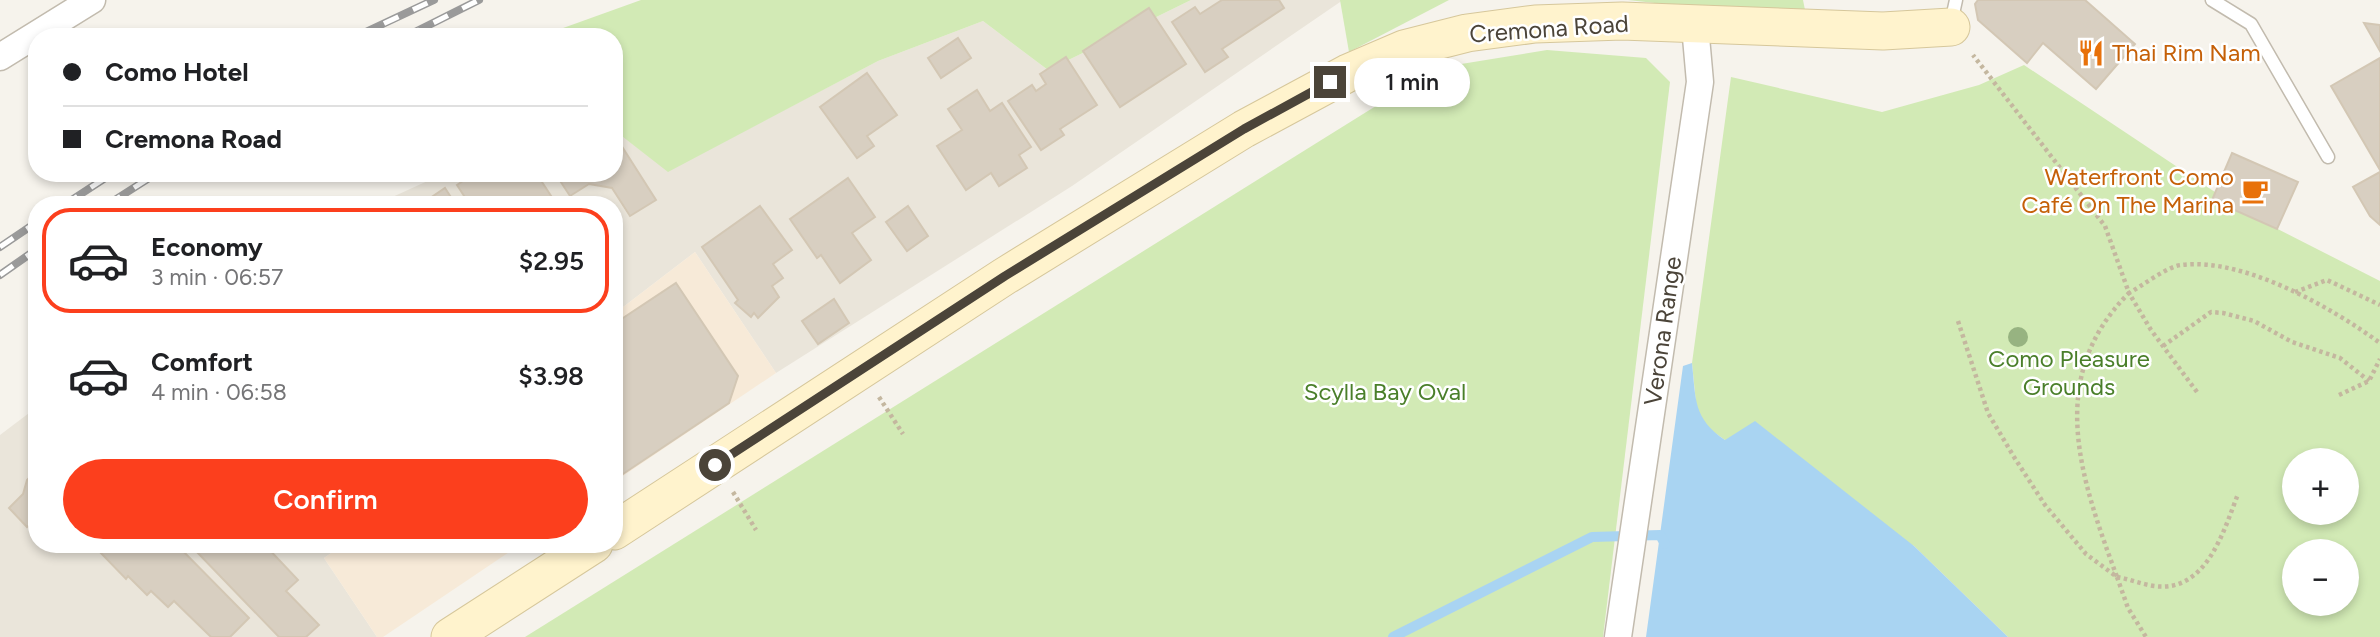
<!DOCTYPE html>
<html lang="en">
<head>
<meta charset="utf-8">
<style>
  body { margin:0; font-family:Figtree,sans-serif; background:#f2f2f2; color:#202124; height:100vh; display:flex; flex-direction:column; font-size:26px; white-space:nowrap }
  * { box-sizing:border-box; margin:0 }
  p { font-size:23px; color:#757577 }
  .icon { flex:none; width:38px; height:38px; fill:none; stroke:currentColor; stroke-width:2; stroke-linecap:round; stroke-linejoin:round }
  .map { position:relative; flex:1; overflow:hidden }
  .drawer { position:absolute; left:28px; top:196px; width:595px; height:357px; display:flex; flex-direction:column; background:#fff; border-radius:28px; box-shadow:0 4px 10px #0003 }
  .drawer>* { flex:none }
  .top-card { position:absolute; left:28px; top:28px; width:595px; height:154px; border-radius:28px; box-shadow:0 4px 10px #0003; display:grid; align-content:center; height:154px; padding:0 35px; background:#fff }
  .tools { position:absolute; left:2282px; top:448px; display:grid; gap:14px }
  .tools a { display:grid; place-items:center; width:77px; height:77px; border-radius:50%; background:#fff; box-shadow:0 4px 10px #0003; font-size:35px }
  .end { position:absolute; width:32px; height:32px; margin:-16px; border:9px solid #4b4439; background:#fff; box-shadow:0 0 0 4px #fff }
  .from { border-radius:50% }
  .bubble { position:absolute; height:49px; border-radius:24px; background:#fff; box-shadow:0 4px 10px #0003; font-size:23px; font-weight:600; line-height:49px; text-align:center }
  .top-card b { display:flex; align-items:center; gap:24px; height:66px; font-size:26px }
  .top-card b+b { border-top:2px solid #e0e0e0 }
  .top-card i { width:18px; height:18px; background:#202124 }
  ul { padding:12px 0 0; list-style:none }
  li { display:flex; align-items:center; gap:21px; height:105px; margin:0 14px 10px; padding:0 21px; border:4px solid transparent; border-radius:28px }
  li div { flex:1 }
  li b { display:block; font-size:26px }
  li em { font-style:normal; font-weight:600 }
  li.current { border-color:#fc3f1d }
  li>.icon { width:63px; height:63px; stroke-width:1.5 }
  .cta { display:flex; gap:14px; margin-top:auto; padding:14px 35px }
  .cta a { flex:1; height:80px; border-radius:42px; background:#fc3f1d; color:#fff; font-size:28px; font-weight:600; line-height:80px; text-align:center }
  .map>svg:first-child { display:block }
  .residential { fill:#eae5da }
  .commercial { fill:#f7ead8 }
  .green { fill:#d2eab5; fill-rule:evenodd }
  .water { fill:#a9d4f2 }
  .lines { fill:none; stroke-linecap:round; stroke-linejoin:round }
  .stream { stroke:#a9d4f2; stroke-width:10 }
  .building { fill:#d8cfc1; stroke:#d3c7b4; stroke-width:2 }
  .lane-casing { stroke:#c2bbae; stroke-width:15 }
  .street-casing { stroke:#c2bbae; stroke-width:29 }
  .secondary-casing { stroke:#d6c79b; stroke-width:39 }
  .path { stroke:#c4b79f; stroke-width:4.5; stroke-dasharray:3.5 3.5; stroke-linecap:butt }
  .lane { stroke:#fff; stroke-width:12 }
  .street { stroke:#fff; stroke-width:26 }
  .secondary { stroke:#fff3cd; stroke-width:37 }
  .rail-casing { stroke:#9a9a9a; stroke-width:8 }
  .rail { stroke:#fff; stroke-width:5; stroke-dasharray:16; stroke-linecap:butt }
  .tree { fill:#97b381 }
  .route { stroke:#4b4439; stroke-width:9 }
  .labels { text-anchor:middle; stroke-width:5; stroke-linejoin:round; paint-order:stroke }
  .street-label { font-size:24px; fill:#4b4439; stroke:#fff }
  .food-label { font-size:24px; fill:#c56008; stroke:#fff; text-anchor:start }
  .park-label { font-size:24px; fill:#4a7f2a; stroke:#fff }
</style>
</head>
<body>
<div class="map">
<svg width="2380" height="637" viewBox="0 0 2380 637">
  <rect width="100%" height="100%" fill="#f6f3ec"/>
  <g class="residential">
    <polygon points="1191,0 1343,0 1072,186 776,373 695,252 614,314 614,205 375,205 445,173 614,173 614,130 668,171 878,61 983,21 1048,70"/>
    <polygon points="37,407 37,544 344,544 324,558 377,637 0,637 0,435"/>
  </g>
  <g class="commercial">
    <polygon points="695,252 776,373 614,482 614,314"/>
    <polygon points="344,544 521,544 383,637 377,637 324,558"/>
  </g>
  <g class="green">
    <polygon points="641,0 1191,0 1048,70 983,21 878,61 668,172 614,130 614,37 554,37 552,32"/>
    <polygon points="1340,0 1449,0 1349,52"/>
    <polygon points="1628,0 1803,0 1807,20"/>
    <polygon points="1547,50 1646,58 1670,82 1603,637 525,637 1416,81 1455,65"/>
    <path d="M2024 65 2248 214 2380 281V637H2008L1914 546 1725 440 1708 428 1697 413 1692 363 1731 77 1882 112 1979 85ZM2294 460H2347V513H2294ZM2294 551H2347V604H2294Z"/>
  </g>
  <path class="water" d="M1692 363C1696 400 1693 418 1725 440L1755 421 1914 546 2008 637H1646L1683 366Z"/>
  <g class="lines">
    <polyline class="stream" points="1393,637 1592,537 1660,535 1665,544"/>
  </g>
  <g class="building">
    <polygon points="1222,0 1279,0 1284,8 1222,49 1228,57 1205,72 1172,22 1195,7 1200,14"/>
    <polygon points="1978,0 2085,0 2135,44 2096,89 2043,43 2027,63 1978,20 1975,4"/>
    <polygon points="1149,8 1186,64 1120,107 1083,51"/>
    <polygon points="2364,23 2380,25 2380,51"/>
    <polygon points="958,38 971,58 941,78 928,58"/>
    <polygon points="1066,57 1097,105 1060,129 1064,135 1041,150 1008,101 1032,85 1036,91 1046,84 1040,74"/>
    <polygon points="2380,58 2380,170 2331,86"/>
    <polygon points="867,73 897,115 867,136 874,146 857,158 820,107"/>
    <polygon points="977,90 990,111 1002,103 1031,147 1019,155 1027,168 999,186 991,173 966,190 937,146 962,130 948,109"/>
    <polygon points="621,145 656,200 630,216 612,188 589,184 570,196 555,173 614,173 614,149"/>
    <polygon points="2232,153 2298,182 2277,229 2212,200"/>
    <polygon points="2380,172 2380,225 2370,216 2353,187"/>
    <polygon points="475,173 536,173 557,205 470,205 457,185"/>
    <polygon points="848,178 875,217 852,233 871,260 840,283 821,255 817,258 790,219"/>
    <polygon points="445,188 456,205 420,205"/>
    <polygon points="760,206 792,250 773,264 783,278 772,286 779,297 758,318 754,313 751,317 735,303 738,300 702,247"/>
    <polygon points="908,206 928,236 907,251 886,222"/>
    <polygon points="676,283 738,376 729,403 614,480 614,324"/>
    <polygon points="834,299 849,323 818,344 802,321"/>
    <polygon points="37,470 37,523 34,521 27,527 9,508 23,494 27,480"/>
    <polygon points="102,544 176,544 249,618 230,637 211,637 174,601 168,607 151,591 147,595 128,576 126,579 97,549"/>
    <polygon points="199,544 238,544 246,552 254,544 264,544 298,580 286,591 319,625 306,637 279,637 194,549"/>
  </g>
  <g class="lines">
    <g class="lane-casing">
      <g id="lane">
        <polyline points="2212,0 2251,24 2328,157"/>
        <polyline points="1951,23 1956,0"/>
      </g>
    </g>
    <g class="street-casing">
      <g id="street">
        <polyline points="0,57 92,0"/>
        <polyline points="1618,637 1700,82 1695,26"/>
      </g>
    </g>
    <g class="secondary-casing">
      <g id="secondary">
        <polyline points="614,531 1005,276 1244,129 1348,73 1404,49 1467,33 1535,24 1622,21 1883,31 1951,27"/>
        <polyline points="450,637 594,544"/>
      </g>
    </g>
    <g class="path">
      <polyline points="2295,292 2327,280 2380,305"/>
      <path d="M1958 321 1988 413 2014 457 2045 505 2086 554 2117 577C2081 479 2044 378 2129 293L2105 226 1973 55"/>
      <polyline points="2163,346 2211,312 2223,313 2254,321 2292,342 2340,358 2369,381"/>
      <path d="M2197 392 2151 330 2129 293C2142 286 2168 266 2181 265 2243 257 2331 307 2380 343"/>
      <polyline points="2339,395 2369,381 2380,359"/>
      <polyline points="879,397 903,434"/>
      <polyline points="733,492 756,530"/>
      <path d="M2117 577C2129 579 2141 584 2154 586 2206 593 2223 533 2238 494"/>
      <polyline points="2117,577 2128,608 2146,637"/>
    </g>
    <use href="#lane" class="lane"/>
    <use href="#street" class="street"/>
    <use href="#secondary" class="secondary"/>
    <g class="rail-casing">
      <g id="rail">
        <polyline points="355,37 434,0"/>
        <polyline points="405,37 479,0"/>
        <polyline points="64,205 113,173"/>
        <polyline points="107,205 157,173"/>
        <polyline points="0,247 37,222"/>
        <polyline points="0,275 37,249"/>
      </g>
    </g>
    <use href="#rail" class="rail"/>
  </g>
  <circle class="tree" cx="2018" cy="337" r="10"/>
  <g class="lines">
    <polyline class="route" points="715,465 1005,276 1244,129 1330,82"/>
  </g>
  <defs>
    <g id="restaurant-bare" transform="scale(2.1)"><path d="M-5-6h1v4h1v-4h1v4h1v-4h1v5L-1.5 .5V6h-2V.5L-5-1ZM5-6V6H3V1.5H1.5Q1.5-4 5-6Z" fill="#e8710a" stroke="#fff" stroke-width="2.5" paint-order="stroke"/></g>
    <g id="cafe-bare" transform="scale(2.1)"><path d="M-5.5-4.5H6V0H3Q3 3.5 0 3.5H-2.5Q-5.5 3.5-5.5 0ZM3-3.2v2h1.7v-2ZM-6 4.5H4V6H-6Z" fill="#e8710a" stroke="#fff" stroke-width="2.5" paint-order="stroke"/></g>
  </defs>
  <g fill-rule="evenodd">
    <use href="#restaurant-bare" x="2091" y="53"/>
    <use href="#cafe-bare" x="2255" y="191"/>
  </g>
  <g class="labels">
    <g class="street-label">
      <text transform="translate(1549 29) rotate(-4)" y="8">Cremona Road</text>
      <text transform="translate(1663 331) rotate(-82)" y="8">Verona Range</text>
    </g>
    <g class="food-label">
      <text x="2112" y="61">Thai Rim Nam</text>
      <text x="2234" y="185" text-anchor="end">Waterfront Como<tspan x="2234" dy="28">Café On The Marina</tspan></text>
    </g>
    <g class="park-label">
      <text x="2069" y="367">Como Pleasure<tspan x="2069" dy="28">Grounds</tspan></text>
      <text x="1385" y="400">Scylla Bay Oval</text>
    </g>
  </g>
</svg>
<div class="tools">
<a>+</a>
<a>−</a>
</div>
<i class="end from" style="left:715px;top:465px"></i>
<i class="end" style="left:1330px;top:82px"></i>
<div class="bubble" style="left:1354px;top:58px;width:116px">1 min</div>
<div class="top-card">
<b><i class="from"></i>Como Hotel</b>
<b><i></i>Cremona Road</b>
</div>
<section class="drawer">
<ul>
<li class="current"><svg class="icon" aria-label="car" viewBox="0 0 24 24"><path d="M5 17H2v-5l4-1 3-4h7l3 4 3 1v5h-3M9 17h6M6 11h13"/><circle cx="7" cy="17" r="2"/><circle cx="17" cy="17" r="2"/></svg><div><b>Economy</b><p>3 min · 06:57</p></div><em>$2.95</em></li>
<li><svg class="icon" aria-label="car" viewBox="0 0 24 24"><path d="M5 17H2v-5l4-1 3-4h7l3 4 3 1v5h-3M9 17h6M6 11h13"/><circle cx="7" cy="17" r="2"/><circle cx="17" cy="17" r="2"/></svg><div><b>Comfort</b><p>4 min · 06:58</p></div><em>$3.98</em></li>
</ul>
<div class="cta"><a>Confirm</a></div>
</section>
</div>
</body>
</html>
